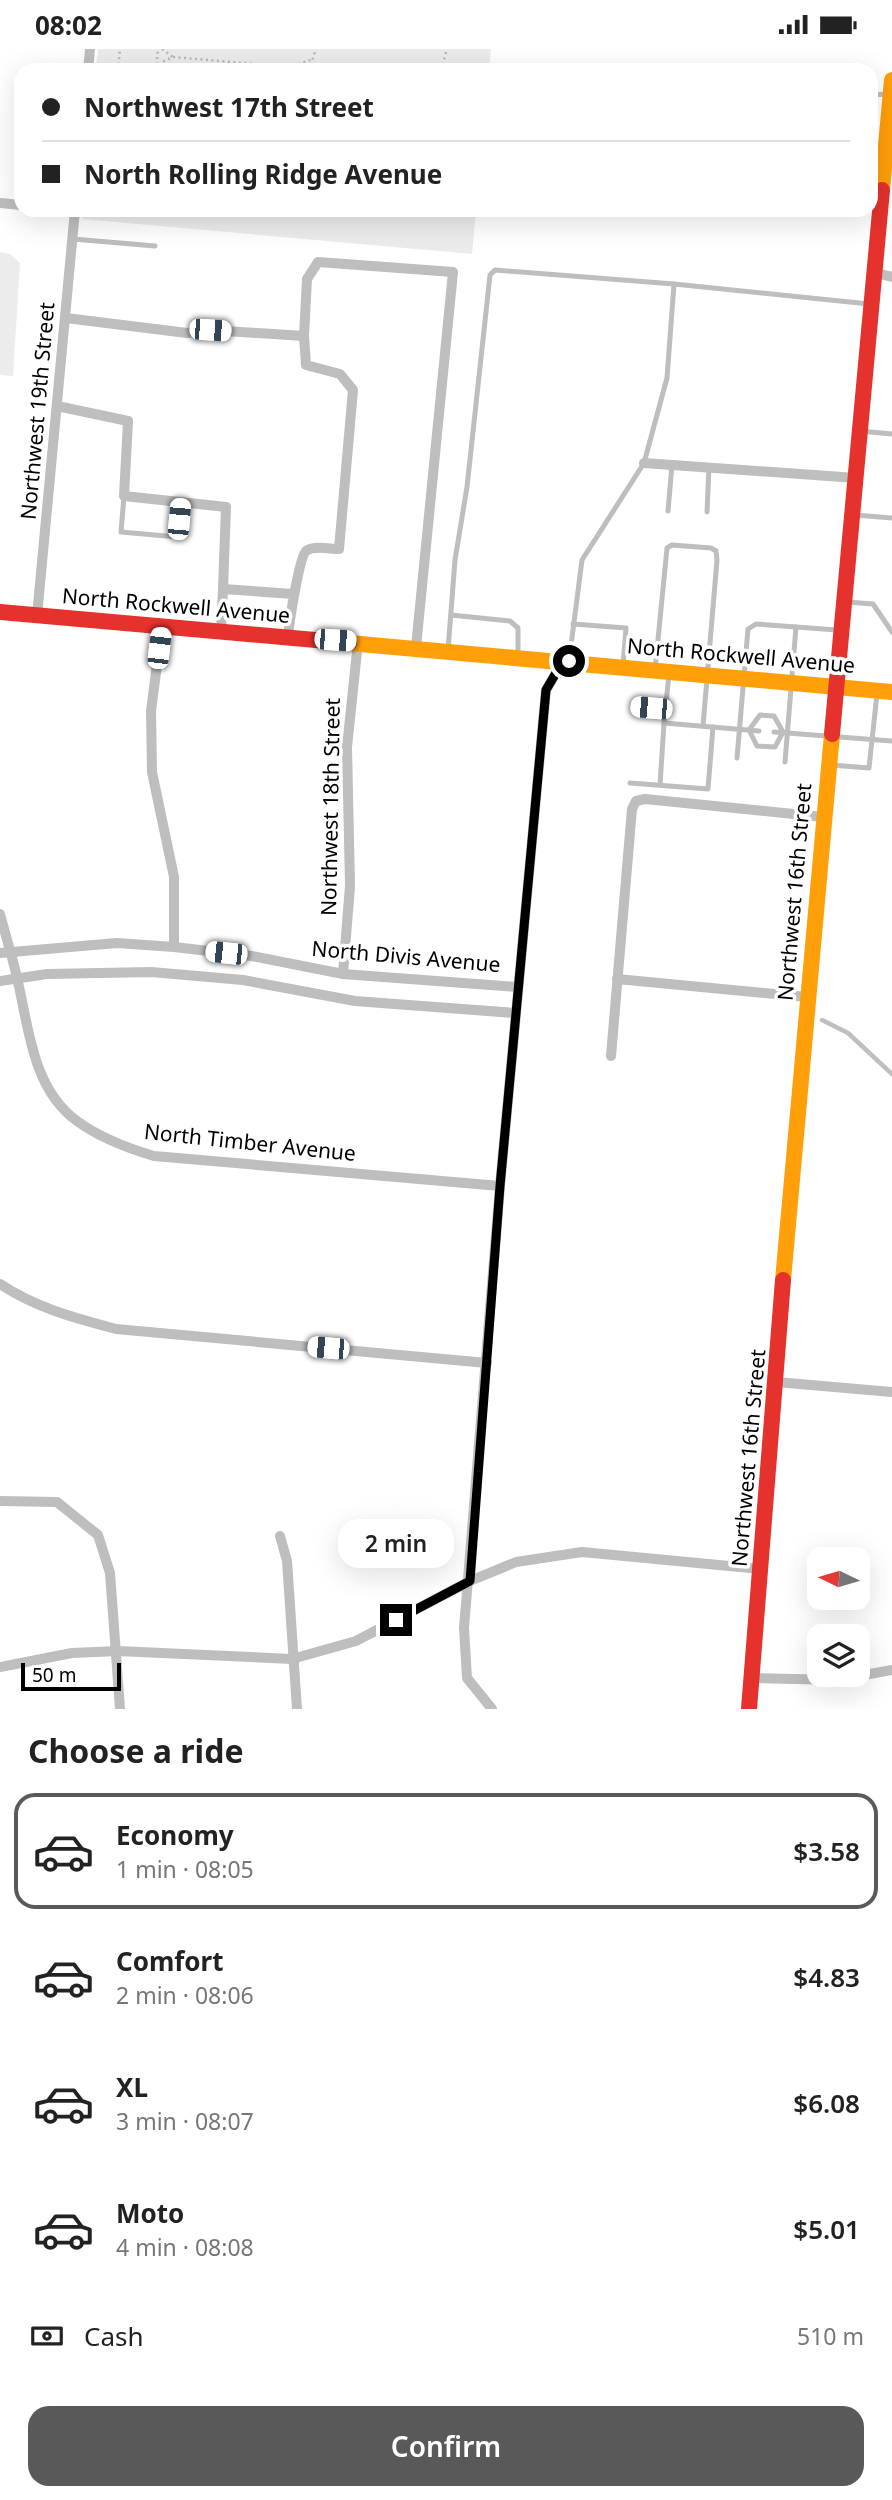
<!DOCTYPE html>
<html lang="en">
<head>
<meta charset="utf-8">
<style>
  body { margin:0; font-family:"Noto Sans",sans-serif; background:#f2f2f2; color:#222; height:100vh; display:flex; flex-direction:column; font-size:26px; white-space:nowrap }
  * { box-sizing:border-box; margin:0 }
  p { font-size:23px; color:#767676 }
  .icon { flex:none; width:38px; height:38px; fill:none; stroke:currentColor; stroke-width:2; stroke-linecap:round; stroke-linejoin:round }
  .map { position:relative; height:1660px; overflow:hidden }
  .details { display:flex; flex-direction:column; background:#fff; flex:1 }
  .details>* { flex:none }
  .hud { position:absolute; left:14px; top:14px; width:864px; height:154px; border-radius:21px; box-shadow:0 7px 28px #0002; display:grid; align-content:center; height:154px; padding:0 28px; background:#fff }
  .needle { width:46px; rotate:275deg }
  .controls { position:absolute; left:807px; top:1498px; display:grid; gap:14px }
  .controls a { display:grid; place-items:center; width:63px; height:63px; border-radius:14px; background:#fff; box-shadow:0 7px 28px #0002; font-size:35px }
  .scale { position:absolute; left:21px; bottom:18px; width:100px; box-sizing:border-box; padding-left:7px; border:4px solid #000; border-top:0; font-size:19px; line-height:24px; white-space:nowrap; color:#000; -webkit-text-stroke:5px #fff; paint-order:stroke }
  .end { position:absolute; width:32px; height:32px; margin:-16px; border:9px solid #000; background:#fff; box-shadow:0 0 0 4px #fff }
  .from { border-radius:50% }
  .bubble { position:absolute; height:49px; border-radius:21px; background:#fff; box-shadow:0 7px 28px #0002; font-size:23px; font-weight:600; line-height:49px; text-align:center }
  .car { position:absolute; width:21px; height:42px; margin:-21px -10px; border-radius:9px; box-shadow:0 0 5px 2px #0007; background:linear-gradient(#fff 24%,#345 0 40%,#fff 0 76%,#345 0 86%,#fff 0) }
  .hud b { display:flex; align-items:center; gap:24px; height:66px; font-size:26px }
  .hud b+b { border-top:2px solid #e0e0e0 }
  .hud i { width:18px; height:18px; background:#222 }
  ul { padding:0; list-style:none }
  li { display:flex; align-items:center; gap:21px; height:116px; margin:0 14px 10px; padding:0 14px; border:4px solid transparent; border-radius:21px }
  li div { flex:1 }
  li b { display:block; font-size:26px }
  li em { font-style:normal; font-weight:600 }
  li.current { border-color:#595959 }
  li>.icon { width:63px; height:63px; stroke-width:1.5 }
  h2 { padding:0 28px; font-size:32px; line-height:84px }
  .pay { display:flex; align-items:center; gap:18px; height:77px; padding:0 28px; font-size:26px }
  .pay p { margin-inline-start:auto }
  .action { display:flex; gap:14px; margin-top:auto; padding:14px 28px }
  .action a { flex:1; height:80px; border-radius:21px; background:#595959; color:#fff; font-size:28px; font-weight:600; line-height:80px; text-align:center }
  .status { display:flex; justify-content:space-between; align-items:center; height:49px; padding:0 35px; background:#fff; direction:ltr }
  .status svg { height:19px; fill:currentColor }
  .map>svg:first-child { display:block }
  .green { fill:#ececec }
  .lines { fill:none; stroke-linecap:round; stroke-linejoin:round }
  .stream { stroke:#bfbfbf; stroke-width:4.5 }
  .path { stroke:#b9b9b9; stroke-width:2.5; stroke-dasharray:2 3.5; stroke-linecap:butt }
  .lane { stroke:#bebebe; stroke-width:5 }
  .street { stroke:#bebebe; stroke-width:10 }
  .slow { stroke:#ff9f0a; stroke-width:16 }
  .jam { stroke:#e5322d; stroke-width:16 }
  .route { stroke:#000; stroke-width:9 }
  .labels { text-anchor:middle; stroke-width:7; stroke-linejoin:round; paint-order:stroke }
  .street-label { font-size:21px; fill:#000; stroke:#fff }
</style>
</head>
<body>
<div class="status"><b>08:02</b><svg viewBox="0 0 49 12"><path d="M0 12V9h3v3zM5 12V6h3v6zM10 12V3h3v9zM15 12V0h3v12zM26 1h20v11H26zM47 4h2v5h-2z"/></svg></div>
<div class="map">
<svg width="892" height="1660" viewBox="0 0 892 1660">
  <rect width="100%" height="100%" fill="#fff"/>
  <g class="green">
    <polygon points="98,0 491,0 489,21 96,21"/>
    <polygon points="83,161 476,161 472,205 82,170"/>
    <polygon points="0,203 10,205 20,214 13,327 0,326"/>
  </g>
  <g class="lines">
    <polyline class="stream" points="822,971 848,984 892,1025"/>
    <g class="path">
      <polyline points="162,0 173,8"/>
      <polyline points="293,17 313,10"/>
      <polyline points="118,21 120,0"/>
      <polyline points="156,21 158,0"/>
      <polyline points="157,21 160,14 173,8 290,18 297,21"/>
      <polyline points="309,21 316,0"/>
      <polyline points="441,21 447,0"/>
    </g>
    <g class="lane">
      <polyline points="872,46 887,45"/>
      <polyline points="73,190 155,197"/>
      <polyline points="860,382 892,385"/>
      <polyline points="124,447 121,483 177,488 181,452"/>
      <polyline points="668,462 672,416"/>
      <polyline points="707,463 709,418"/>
      <polyline points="855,466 892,469"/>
      <polyline points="847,553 873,555 892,583"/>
      <polyline points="451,566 510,572 518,579 518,607"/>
      <polyline points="573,575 626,579 623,617"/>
      <polyline points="448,601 455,511 467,438 490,226 495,221 674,235"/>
      <polyline points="569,612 582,511 644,414 667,329 674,235 869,255"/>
      <polyline points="655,621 667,499 672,496 711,499 716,502 717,511 703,677"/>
      <polyline points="669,625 664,674 759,682"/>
      <polyline points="637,658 666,660"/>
      <polyline points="749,681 757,697 775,698 783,683"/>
      <polyline points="749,681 760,666 774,667 783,683"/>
      <polyline points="774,683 892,692"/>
      <polyline points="737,709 748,580 756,575 837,581"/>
      <polyline points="785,713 796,578"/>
      <polyline points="831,716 869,719 877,645"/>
      <polyline points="630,734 708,740 713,678"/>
      <polyline points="660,736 664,674"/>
    </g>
    <g class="street">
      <polyline points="88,21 90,0"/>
      <polyline points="0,154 21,156"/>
      <polyline points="876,224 892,228"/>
      <polyline points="66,269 187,284 210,281 304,287 307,230 318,213 453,223 416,598"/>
      <polyline points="57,357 128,372 124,447 226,458 223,540"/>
      <polyline points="644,414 856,429"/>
      <polyline points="37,567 75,161"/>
      <polyline points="162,577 151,662 152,723 174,828 174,898"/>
      <polyline points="221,582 223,540 293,545"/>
      <path d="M288 588C289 575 299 509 306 502 314 496 330 500 339 500L353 341 340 325 306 316 304 287"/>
      <path d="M0 865C6 888 13 910 18 933 29 981 33 1040 77 1072 100 1089 127 1099 154 1107L500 1137"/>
      <polyline points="0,904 117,894 174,898 252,907 343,925 517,938"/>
      <polyline points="343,925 350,837 347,698 358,593"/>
      <polyline points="617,930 807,948"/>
      <polyline points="0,932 47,925 151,923 243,931 355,952 515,964"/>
      <polyline points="611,1007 632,760 636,752 645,750 823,768"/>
      <path d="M0 1235C36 1259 75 1269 116 1280L487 1314"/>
      <polyline points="776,1333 892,1343"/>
      <polyline points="0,1452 57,1453 98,1486 110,1524 120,1660"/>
      <polyline points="280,1487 287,1512 297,1660"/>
      <polyline points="0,1618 72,1604 118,1602 292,1610 356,1592 470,1532 516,1513 582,1503 761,1520"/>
      <polyline points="750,1629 837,1631 892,1621"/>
      <polyline points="492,1660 467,1629 464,1579 500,1137 546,641 563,612"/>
    </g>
    <g class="slow">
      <polyline points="882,141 892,31"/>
      <polyline points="349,594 892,643"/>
      <polyline points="783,1231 832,685"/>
    </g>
    <g class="jam">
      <polyline points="0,563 349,594"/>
      <polyline points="832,685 882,141"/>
      <polyline points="749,1660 783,1231"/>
    </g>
  </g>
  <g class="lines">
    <polyline class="route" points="396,1571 470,1532 500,1137 546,641 563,612 569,612"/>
  </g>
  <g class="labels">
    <g class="street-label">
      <text transform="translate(38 362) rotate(-85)" y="7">Northwest 19th Street</text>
      <text transform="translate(176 557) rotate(5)" y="7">North Rockwell Avenue</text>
      <text transform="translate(741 607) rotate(5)" y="7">North Rockwell Avenue</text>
      <text transform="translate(331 758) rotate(-89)" y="7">Northwest 18th Street</text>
      <text transform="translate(795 843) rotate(-85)" y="7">Northwest 16th Street</text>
      <text transform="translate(406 908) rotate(5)" y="7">North Divis Avenue</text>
      <text transform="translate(250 1094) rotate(6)" y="7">North Timber Avenue</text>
      <text transform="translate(749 1409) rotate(-85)" y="7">Northwest 16th Street</text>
    </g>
  </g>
</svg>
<div class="controls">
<a><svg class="needle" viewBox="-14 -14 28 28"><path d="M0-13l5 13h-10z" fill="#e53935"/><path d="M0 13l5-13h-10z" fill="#767676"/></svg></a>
<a><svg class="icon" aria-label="layers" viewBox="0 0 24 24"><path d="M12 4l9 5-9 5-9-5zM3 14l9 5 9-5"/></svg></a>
</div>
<div class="scale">50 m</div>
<i class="end from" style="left:569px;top:612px"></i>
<i class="end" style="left:396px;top:1571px"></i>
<div class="bubble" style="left:338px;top:1470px;width:116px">2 min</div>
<i class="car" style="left:210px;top:281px;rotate:94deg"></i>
<i class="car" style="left:179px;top:470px;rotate:5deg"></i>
<i class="car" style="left:335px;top:591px;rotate:94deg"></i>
<i class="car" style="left:159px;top:599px;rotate:7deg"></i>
<i class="car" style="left:651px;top:659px;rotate:275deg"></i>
<i class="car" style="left:226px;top:904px;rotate:276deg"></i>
<i class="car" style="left:328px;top:1299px;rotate:275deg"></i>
<div class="hud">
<b><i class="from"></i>Northwest 17th Street</b>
<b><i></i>North Rolling Ridge Avenue</b>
</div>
</div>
<section class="details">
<h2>Choose a ride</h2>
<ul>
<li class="current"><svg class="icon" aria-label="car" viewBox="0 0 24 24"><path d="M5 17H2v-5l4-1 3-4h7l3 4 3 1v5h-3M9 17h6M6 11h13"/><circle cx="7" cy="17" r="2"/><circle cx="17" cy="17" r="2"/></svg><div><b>Economy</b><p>1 min · 08:05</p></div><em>$3.58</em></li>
<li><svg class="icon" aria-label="car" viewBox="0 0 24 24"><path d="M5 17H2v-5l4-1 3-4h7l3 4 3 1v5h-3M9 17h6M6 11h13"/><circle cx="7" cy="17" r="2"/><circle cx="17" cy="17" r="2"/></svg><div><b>Comfort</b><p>2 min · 08:06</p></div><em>$4.83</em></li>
<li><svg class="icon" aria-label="car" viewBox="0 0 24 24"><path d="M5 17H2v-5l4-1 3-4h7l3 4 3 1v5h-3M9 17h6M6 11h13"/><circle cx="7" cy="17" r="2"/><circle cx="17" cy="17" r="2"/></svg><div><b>XL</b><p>3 min · 08:07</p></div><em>$6.08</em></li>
<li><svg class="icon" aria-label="car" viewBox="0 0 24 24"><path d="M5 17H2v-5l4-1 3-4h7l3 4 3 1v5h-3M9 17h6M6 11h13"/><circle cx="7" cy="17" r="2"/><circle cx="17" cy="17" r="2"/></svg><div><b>Moto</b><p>4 min · 08:08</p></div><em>$5.01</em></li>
</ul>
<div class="pay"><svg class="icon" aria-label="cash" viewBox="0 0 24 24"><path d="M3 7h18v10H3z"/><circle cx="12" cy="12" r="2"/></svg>Cash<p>510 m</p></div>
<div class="action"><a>Confirm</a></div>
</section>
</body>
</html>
